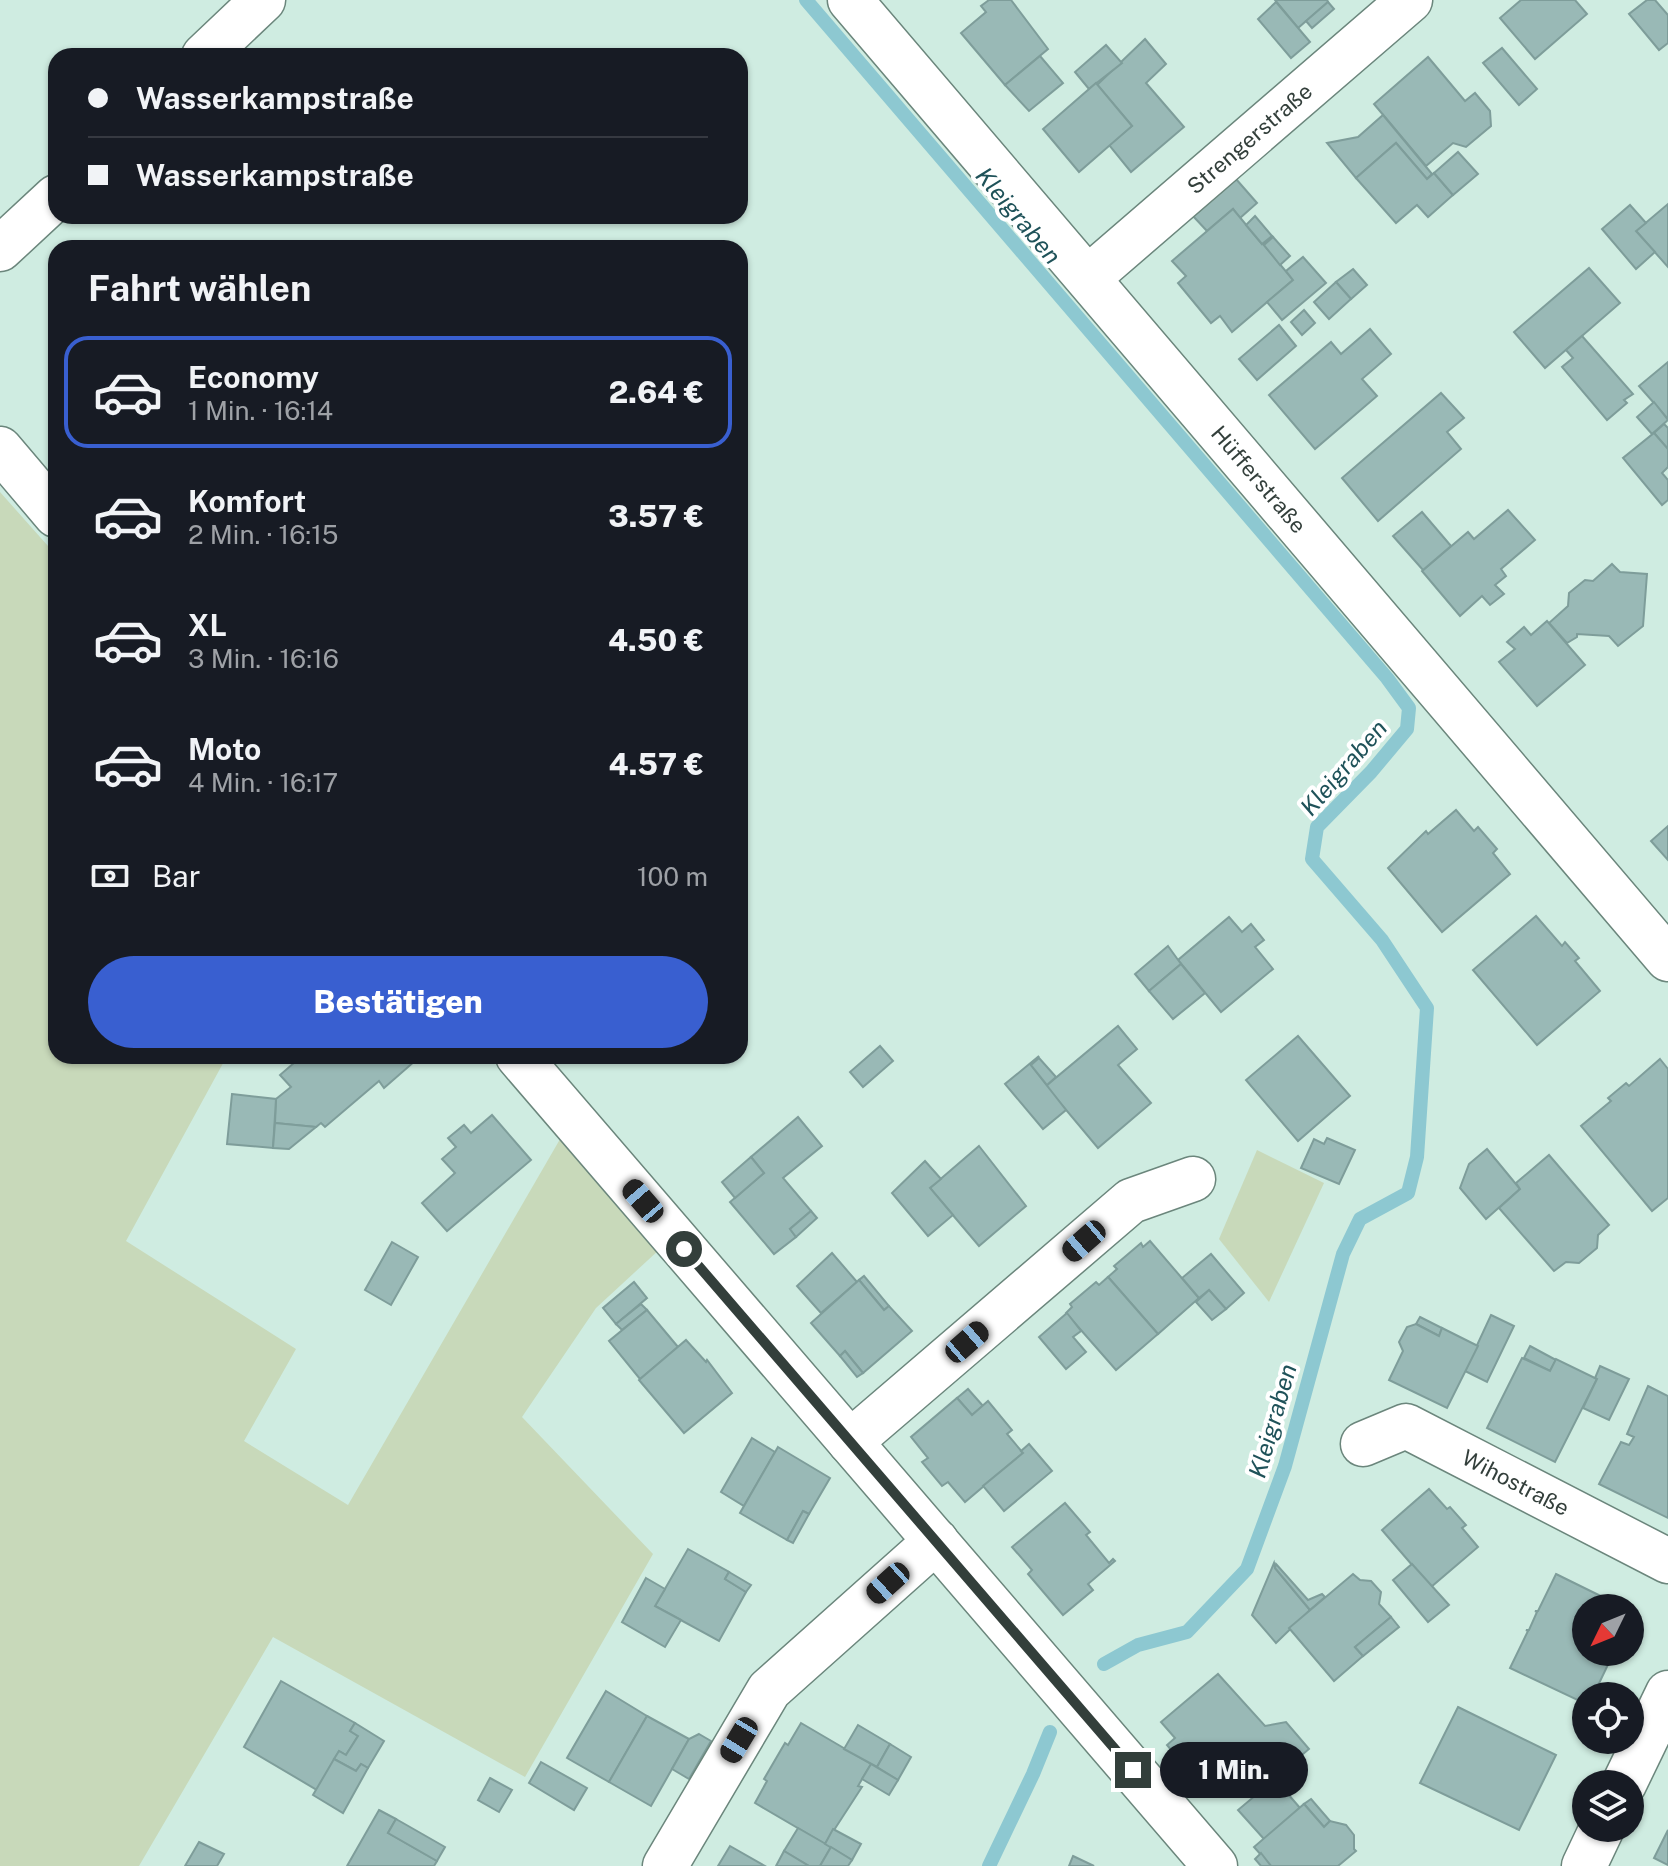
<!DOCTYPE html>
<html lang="de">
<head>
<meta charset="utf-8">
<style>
  body { margin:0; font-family:"Public Sans",sans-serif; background:#20242c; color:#f1f3f6; height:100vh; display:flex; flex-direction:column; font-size:30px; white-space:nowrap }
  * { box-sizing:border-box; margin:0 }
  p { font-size:26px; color:#9ea1a6 }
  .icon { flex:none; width:44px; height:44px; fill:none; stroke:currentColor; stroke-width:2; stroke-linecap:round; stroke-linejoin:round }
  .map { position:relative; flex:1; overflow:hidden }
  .sheet { position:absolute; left:48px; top:240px; width:700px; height:824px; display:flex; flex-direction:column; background:#171b24; border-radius:24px; box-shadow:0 2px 6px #0004 }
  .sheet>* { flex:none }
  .banner { position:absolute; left:48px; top:48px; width:700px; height:176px; border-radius:24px; box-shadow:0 2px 6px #0004; display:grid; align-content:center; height:176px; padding:0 40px; background:#171b24 }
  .needle { width:52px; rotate:227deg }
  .controls { position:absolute; left:1572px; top:1594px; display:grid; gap:16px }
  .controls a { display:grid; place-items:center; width:72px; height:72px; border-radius:50%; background:#171b24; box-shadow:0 2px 6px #0004; font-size:40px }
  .end { position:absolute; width:36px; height:36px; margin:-18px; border:10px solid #333f3b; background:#fff; box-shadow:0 0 0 4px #fff }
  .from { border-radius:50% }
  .bubble { position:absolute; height:56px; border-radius:28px; background:#171b24; box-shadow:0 2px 6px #0004; font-size:26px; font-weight:800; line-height:56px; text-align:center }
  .car { position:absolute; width:24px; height:48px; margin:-24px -12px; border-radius:10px; box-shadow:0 0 6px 2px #0007; background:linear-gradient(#222 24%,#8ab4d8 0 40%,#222 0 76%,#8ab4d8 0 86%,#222 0) }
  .banner b { display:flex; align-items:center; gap:28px; height:76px; font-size:30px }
  .banner b+b { border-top:2px solid #363941 }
  .banner i { width:20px; height:20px; background:#f1f3f6 }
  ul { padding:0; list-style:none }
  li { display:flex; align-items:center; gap:24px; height:112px; margin:0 16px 12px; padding:0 24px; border:4px solid transparent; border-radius:24px }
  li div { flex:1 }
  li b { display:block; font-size:30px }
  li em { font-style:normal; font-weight:800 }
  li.selected { border-color:#395fd0 }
  li>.icon { width:72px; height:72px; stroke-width:1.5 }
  h2 { padding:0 40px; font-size:36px; line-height:96px }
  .pay { display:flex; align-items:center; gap:20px; height:88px; padding:0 40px; font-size:30px }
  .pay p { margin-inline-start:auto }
  .cta { display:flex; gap:16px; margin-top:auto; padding:16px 40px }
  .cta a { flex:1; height:92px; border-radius:48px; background:#395fd0; color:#fff; font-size:32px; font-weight:800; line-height:92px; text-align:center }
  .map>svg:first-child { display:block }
  .green { fill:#c8d9ba }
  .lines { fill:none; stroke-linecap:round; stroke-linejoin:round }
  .stream { stroke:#8dc8d1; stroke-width:14 }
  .building { fill:#99b9b6; stroke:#7e9d9a; stroke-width:2 }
  .street-casing { stroke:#6b867c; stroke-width:47 }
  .street { stroke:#fff; stroke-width:44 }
  .route { stroke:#333f3b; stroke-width:10 }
  .labels { text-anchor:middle; stroke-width:8; stroke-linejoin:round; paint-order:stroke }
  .street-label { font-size:22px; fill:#333f3b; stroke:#fff }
  .water-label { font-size:24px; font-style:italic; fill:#1f5259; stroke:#fff }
</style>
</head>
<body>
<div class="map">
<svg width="1668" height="1866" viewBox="0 0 1668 1866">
  <rect width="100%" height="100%" fill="#cfece1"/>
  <g class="green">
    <polygon points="0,492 56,555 56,1056 227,1056 126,1241 296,1349 244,1441 348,1505 563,1134 660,1249 596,1308 522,1417 653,1554 525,1777 273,1637 139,1866 0,1866"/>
    <polygon points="1257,1150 1324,1183 1269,1302 1219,1239"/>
  </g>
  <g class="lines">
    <g class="stream">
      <polyline points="806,0 1387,678 1409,708 1407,729 1371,772 1317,827 1312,859 1382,940 1427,1008 1417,1157 1408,1193 1360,1219 1343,1254 1285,1466 1247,1569 1187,1632 1138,1645 1104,1664"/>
      <polyline points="989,1866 1033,1774 1050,1732"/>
    </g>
  </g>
  <g class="building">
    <polygon points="989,0 1011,0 1048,49 1005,85 961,33 986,12 981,6"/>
    <polygon points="1275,0 1327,0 1328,2 1298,28"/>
    <polygon points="1521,0 1575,0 1587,14 1535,59 1500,18"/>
    <polygon points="1647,0 1655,0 1668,15 1668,43 1659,50 1629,14"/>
    <polygon points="1276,2 1310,42 1291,58 1258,19"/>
    <polygon points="1328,2 1334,9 1312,28 1306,21"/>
    <polygon points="1145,39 1166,64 1146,83 1184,127 1131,172 1109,145 1132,126 1097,85"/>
    <polygon points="1106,45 1122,63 1089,89 1075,72"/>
    <polygon points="1502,48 1537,89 1519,105 1483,63"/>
    <polygon points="1040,56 1063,83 1029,111 1005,85"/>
    <polygon points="1428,57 1465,101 1475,93 1490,111 1491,126 1466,147 1453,143 1426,166 1374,104"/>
    <polygon points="1096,83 1132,126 1079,172 1043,129"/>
    <polygon points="1383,115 1432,174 1427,179 1396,143 1356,178 1327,143 1358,137"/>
    <polygon points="1396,143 1427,179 1434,173 1453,195 1428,217 1417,205 1396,223 1356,178"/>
    <polygon points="1458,152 1478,174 1453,195 1434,173"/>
    <polygon points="1236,179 1257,203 1240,218 1233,209 1207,231 1193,216"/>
    <polygon points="1668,204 1668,267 1636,231"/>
    <polygon points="1630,205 1646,223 1636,231 1655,252 1636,269 1602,229"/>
    <polygon points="1233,209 1262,244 1272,236 1273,237 1264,245 1293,280 1232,332 1220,316 1211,323 1178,283 1186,276 1172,261"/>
    <polygon points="1255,216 1272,236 1262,244 1246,225"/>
    <polygon points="1273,237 1290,256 1280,265 1264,245"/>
    <polygon points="1303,257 1326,283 1282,320 1267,302 1293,280 1286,271"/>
    <polygon points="1589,268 1620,303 1545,368 1514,332"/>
    <polygon points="1353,269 1367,285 1351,299 1336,282"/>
    <polygon points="1336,282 1351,299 1329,319 1314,302"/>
    <polygon points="1304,310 1315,323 1302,335 1291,322"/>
    <polygon points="1279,325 1296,346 1257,380 1239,359"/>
    <polygon points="1370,329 1391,354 1362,379 1377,396 1315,449 1269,395 1331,342 1341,354"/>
    <polygon points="1582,336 1633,394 1624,400 1627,403 1607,420 1562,367 1573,358 1566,350"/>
    <polygon points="1668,362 1668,419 1639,386"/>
    <polygon points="1441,393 1464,418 1447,432 1461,449 1378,521 1342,478"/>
    <polygon points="1654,402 1668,420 1652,434 1637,417"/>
    <polygon points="1664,424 1668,428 1668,449 1654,433"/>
    <polygon points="1654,433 1668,449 1668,467 1662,473 1668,480 1668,500 1662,505 1623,458"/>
    <polygon points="1508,510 1535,540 1501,569 1506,576 1495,585 1504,594 1490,605 1482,596 1460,616 1422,571 1468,532 1474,539"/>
    <polygon points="1422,512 1451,546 1423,570 1393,536"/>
    <polygon points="1612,564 1620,572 1647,574 1643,626 1618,646 1609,636 1577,634 1577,637 1567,643 1549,623 1568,606 1569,593 1585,580 1593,581"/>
    <polygon points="1547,621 1585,665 1537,706 1499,662 1515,649 1507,642 1524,627 1531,635"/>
    <polygon points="1456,810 1474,831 1478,827 1497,849 1493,853 1510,874 1442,932 1388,868 1426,831 1428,834"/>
    <polygon points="1668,826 1668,860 1651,841"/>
    <polygon points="1536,916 1562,946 1565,942 1579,958 1575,961 1600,991 1537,1045 1473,970"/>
    <polygon points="1229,917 1242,932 1251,924 1264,940 1255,947 1273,969 1221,1012 1178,960"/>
    <polygon points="1168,946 1181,964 1149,991 1135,974"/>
    <polygon points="1181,964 1205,993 1173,1019 1149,991"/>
    <polygon points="1118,1026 1137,1049 1118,1065 1151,1103 1098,1148 1046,1086"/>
    <polygon points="1298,1036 1350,1096 1298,1141 1246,1080"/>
    <polygon points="880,1046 893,1061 863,1087 850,1072"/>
    <polygon points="302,1056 411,1056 415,1061 384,1088 379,1081 325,1127 321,1123 316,1127 275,1123 276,1099 291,1087 280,1075"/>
    <polygon points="1039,1056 1031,1065 1066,1110 1043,1129 1005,1084"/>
    <polygon points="1039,1058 1056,1077 1047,1085 1031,1065"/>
    <polygon points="1660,1059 1668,1069 1668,1198 1652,1211 1581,1126 1611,1101 1608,1098 1626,1083 1629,1086"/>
    <polygon points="232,1094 276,1099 273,1148 227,1144"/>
    <polygon points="492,1115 531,1160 447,1231 422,1203 455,1173 442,1159 456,1147 448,1138 464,1125 471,1133"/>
    <polygon points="798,1117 822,1146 783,1178 811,1211 790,1229 796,1237 774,1254 730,1202 764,1173 751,1157"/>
    <polygon points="275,1123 316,1127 289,1149 273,1148"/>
    <polygon points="1327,1138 1355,1150 1339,1184 1301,1168 1314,1139 1324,1144"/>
    <polygon points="979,1146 1026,1206 979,1246 930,1188"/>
    <polygon points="1487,1149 1520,1189 1486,1219 1460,1188 1469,1164"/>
    <polygon points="1549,1155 1609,1225 1598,1235 1597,1248 1579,1263 1566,1262 1554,1271 1499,1208 1520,1189 1516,1183"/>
    <polygon points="751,1157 764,1173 735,1198 722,1182"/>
    <polygon points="925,1161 941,1179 930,1188 953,1215 928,1236 892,1193"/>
    <polygon points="811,1211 817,1218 796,1237 790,1229"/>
    <polygon points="1150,1241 1199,1298 1158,1334 1108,1277 1117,1269 1114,1266 1141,1243 1143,1247"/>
    <polygon points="392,1242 418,1257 391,1305 365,1290"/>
    <polygon points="832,1253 857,1282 821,1313 797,1286"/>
    <polygon points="1211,1254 1244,1293 1226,1309 1209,1290 1199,1298 1182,1278"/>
    <polygon points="864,1276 889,1306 884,1310 859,1280"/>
    <polygon points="1108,1277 1158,1334 1116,1370 1066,1313 1072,1307 1070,1304 1096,1282 1099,1285"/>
    <polygon points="859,1280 884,1310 889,1306 912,1331 863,1373 845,1351 840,1356 811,1323"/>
    <polygon points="634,1282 647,1298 616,1324 603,1308"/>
    <polygon points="1209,1290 1226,1309 1212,1320 1196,1302"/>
    <polygon points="641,1304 647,1310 622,1330 616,1324"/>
    <polygon points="647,1310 678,1347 640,1379 609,1341"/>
    <polygon points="1067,1313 1081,1331 1073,1337 1086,1352 1066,1369 1039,1337"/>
    <polygon points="1491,1315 1514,1326 1487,1382 1465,1371"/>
    <polygon points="1420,1317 1442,1328 1439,1336 1416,1324"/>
    <polygon points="1416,1324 1439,1336 1442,1328 1478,1346 1447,1408 1389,1380 1403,1351 1399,1342 1407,1327"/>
    <polygon points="686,1340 706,1362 707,1360 732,1393 684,1433 639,1380"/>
    <polygon points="1530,1346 1556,1360 1550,1371 1524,1358"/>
    <polygon points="845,1351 863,1373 857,1377 840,1356"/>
    <polygon points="1522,1358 1550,1371 1556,1359 1597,1379 1555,1462 1487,1428"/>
    <polygon points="1600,1366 1629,1379 1609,1420 1583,1408 1597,1379 1595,1378"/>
    <polygon points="1648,1386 1668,1396 1668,1518 1599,1484 1621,1442 1629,1445 1634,1437 1627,1434"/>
    <polygon points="968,1389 983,1406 972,1415 957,1398"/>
    <polygon points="957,1398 972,1415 988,1401 1012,1430 1007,1434 1023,1453 965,1502 948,1482 942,1486 922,1462 928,1458 911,1437"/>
    <polygon points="752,1438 775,1452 744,1506 721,1492"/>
    <polygon points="1029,1444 1052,1471 1004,1511 983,1486 1023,1453 1021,1451"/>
    <polygon points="778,1447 830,1478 809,1514 803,1511 787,1540 740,1513"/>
    <polygon points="1429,1489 1447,1509 1450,1507 1466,1525 1462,1528 1478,1547 1431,1587 1382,1530"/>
    <polygon points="1065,1503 1090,1532 1086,1535 1109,1563 1113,1559 1115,1561 1088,1584 1093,1590 1063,1615 1028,1574 1032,1570 1012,1547"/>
    <polygon points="803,1511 809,1514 793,1543 787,1540"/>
    <polygon points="688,1549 729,1572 725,1579 746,1592 719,1641 655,1606"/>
    <polygon points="1274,1563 1275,1568 1310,1610 1276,1643 1252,1615"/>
    <polygon points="1276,1564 1308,1600 1322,1594 1325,1597 1310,1610 1275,1568"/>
    <polygon points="1412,1564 1449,1605 1428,1622 1393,1580"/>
    <polygon points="729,1572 751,1585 746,1592 725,1579"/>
    <polygon points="1353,1574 1360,1580 1371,1581 1381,1592 1379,1604 1391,1617 1355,1647 1363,1656 1334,1681 1289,1628"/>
    <polygon points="1556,1574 1625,1608 1586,1608 1586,1652 1614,1652 1593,1696 1586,1696 1586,1704 1510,1668 1528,1631 1526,1630 1529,1630 1537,1612 1535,1611 1538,1611"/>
    <polygon points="646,1578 665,1589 655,1606 681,1620 665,1647 622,1622"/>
    <polygon points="1391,1617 1399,1627 1363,1656 1355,1647"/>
    <polygon points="1218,1674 1265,1726 1286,1722 1309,1749 1277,1776 1262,1759 1223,1793 1209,1777 1200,1784 1167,1745 1175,1738 1161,1722"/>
    <polygon points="281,1681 355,1723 350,1731 358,1736 346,1755 339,1751 317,1790 244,1747"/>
    <polygon points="606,1691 647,1716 609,1782 567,1758"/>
    <polygon points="1458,1707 1556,1755 1519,1830 1420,1783"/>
    <polygon points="647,1716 689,1739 651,1806 609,1782"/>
    <polygon points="355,1723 384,1741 368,1768 361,1764 356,1771 334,1759 339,1751 346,1755 358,1736 350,1731"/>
    <polygon points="801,1723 871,1764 858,1786 862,1787 825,1844 755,1803 767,1781 764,1779 785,1743 788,1745"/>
    <polygon points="858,1725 890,1744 877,1767 844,1749"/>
    <polygon points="699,1734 711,1741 689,1779 672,1769 689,1739"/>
    <polygon points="890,1744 911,1757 898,1780 877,1767"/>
    <polygon points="334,1759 356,1771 361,1764 368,1768 343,1813 313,1795"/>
    <polygon points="541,1762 587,1788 574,1810 529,1783"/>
    <polygon points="871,1764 898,1780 889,1795 862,1779"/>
    <polygon points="490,1778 512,1790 499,1812 478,1800"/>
    <polygon points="1275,1779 1300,1808 1264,1839 1238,1810"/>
    <polygon points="1311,1799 1330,1821 1324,1827 1304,1804"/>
    <polygon points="1304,1804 1324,1827 1330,1821 1346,1825 1354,1835 1354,1849 1356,1851 1338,1866 1271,1866 1254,1847"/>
    <polygon points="379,1810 396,1819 388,1833 437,1861 434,1866 347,1866"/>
    <polygon points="396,1819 445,1847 437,1861 388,1833"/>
    <polygon points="798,1828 831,1847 820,1866 809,1866 784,1851"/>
    <polygon points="833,1829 861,1844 852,1860 825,1844"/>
    <polygon points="1668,1830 1668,1865 1654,1858"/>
    <polygon points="199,1842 224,1854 217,1866 185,1866"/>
    <polygon points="730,1846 765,1866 718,1866"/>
    <polygon points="831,1847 852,1860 848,1866 820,1866"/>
    <polygon points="784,1851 809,1866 776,1866"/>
    <polygon points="1261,1853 1271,1866 1261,1866 1255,1859"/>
    <polygon points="1073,1856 1094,1866 1069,1866"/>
  </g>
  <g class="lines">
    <g class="street-casing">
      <g id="street">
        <path id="s1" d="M850 0 1668 959"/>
        <polyline points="204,56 263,0"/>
        <polyline points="0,249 56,197"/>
        <path id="s2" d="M1089 277 1410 0"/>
        <polyline points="0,449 56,515"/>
        <polyline points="518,1056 1215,1866"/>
        <polyline points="850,1442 1131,1201 1193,1179"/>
        <path id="s3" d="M1363 1444 1406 1426 1668 1561"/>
        <polyline points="1624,1784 1668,1693"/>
        <polyline points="665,1866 769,1690 936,1541"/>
        <polyline points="1584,1866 1602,1828"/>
      </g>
    </g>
    <use href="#street" class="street"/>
  </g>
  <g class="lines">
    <polyline class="route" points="684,1249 1133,1770"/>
  </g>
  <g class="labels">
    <g class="street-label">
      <text dy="8" stroke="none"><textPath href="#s2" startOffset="212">Strengerstraße</textPath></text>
      <text dy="8" stroke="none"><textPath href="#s1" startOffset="630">Hüfferstraße</textPath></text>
      <text dy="8" stroke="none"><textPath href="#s3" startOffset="170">Wihostraße</textPath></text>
    </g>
    <g class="water-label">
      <text transform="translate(1018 216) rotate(50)" y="8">Kleigraben</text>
      <text transform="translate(1344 768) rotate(-49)" y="8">Kleigraben</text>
      <text transform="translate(1273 1421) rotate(-74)" y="8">Kleigraben</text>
    </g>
  </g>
</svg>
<div class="controls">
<a><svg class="needle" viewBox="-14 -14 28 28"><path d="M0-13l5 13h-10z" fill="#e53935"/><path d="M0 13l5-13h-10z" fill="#9ea1a6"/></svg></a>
<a><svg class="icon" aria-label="locate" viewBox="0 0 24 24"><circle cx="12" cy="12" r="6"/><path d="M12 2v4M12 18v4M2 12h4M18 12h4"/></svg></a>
<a><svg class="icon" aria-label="layers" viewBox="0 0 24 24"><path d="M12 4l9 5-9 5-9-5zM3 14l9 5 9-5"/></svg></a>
</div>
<i class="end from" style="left:684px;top:1249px"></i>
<i class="end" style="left:1133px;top:1770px"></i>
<div class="bubble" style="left:1160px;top:1742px;width:148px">1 Min.</div>
<i class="car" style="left:643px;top:1201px;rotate:319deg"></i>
<i class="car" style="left:1084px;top:1241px;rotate:229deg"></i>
<i class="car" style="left:967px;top:1342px;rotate:49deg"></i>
<i class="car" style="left:888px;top:1583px;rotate:228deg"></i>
<i class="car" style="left:739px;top:1740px;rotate:211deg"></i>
<div class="banner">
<b><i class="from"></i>Wasserkampstraße</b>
<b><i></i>Wasserkampstraße</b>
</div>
<section class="sheet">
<h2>Fahrt wählen</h2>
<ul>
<li class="selected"><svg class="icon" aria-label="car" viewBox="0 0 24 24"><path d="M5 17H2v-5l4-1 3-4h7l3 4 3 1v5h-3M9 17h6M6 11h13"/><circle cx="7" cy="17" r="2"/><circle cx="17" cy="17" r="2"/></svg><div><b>Economy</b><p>1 Min. · 16:14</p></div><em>2.64 €</em></li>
<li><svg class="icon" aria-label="car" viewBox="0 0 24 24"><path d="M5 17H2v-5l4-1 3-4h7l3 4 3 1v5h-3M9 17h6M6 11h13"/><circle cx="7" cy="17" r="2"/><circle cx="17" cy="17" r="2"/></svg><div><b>Komfort</b><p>2 Min. · 16:15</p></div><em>3.57 €</em></li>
<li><svg class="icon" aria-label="car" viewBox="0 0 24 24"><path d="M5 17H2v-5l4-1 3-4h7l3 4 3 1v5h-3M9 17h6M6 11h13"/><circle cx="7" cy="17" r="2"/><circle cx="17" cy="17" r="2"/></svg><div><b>XL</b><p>3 Min. · 16:16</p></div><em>4.50 €</em></li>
<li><svg class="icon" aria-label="car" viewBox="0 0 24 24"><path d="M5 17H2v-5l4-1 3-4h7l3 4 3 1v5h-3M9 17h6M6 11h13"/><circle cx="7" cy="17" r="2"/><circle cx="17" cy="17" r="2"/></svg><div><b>Moto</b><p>4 Min. · 16:17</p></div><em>4.57 €</em></li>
</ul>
<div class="pay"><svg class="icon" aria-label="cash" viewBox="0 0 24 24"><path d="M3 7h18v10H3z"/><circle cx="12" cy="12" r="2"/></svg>Bar<p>100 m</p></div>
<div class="cta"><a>Bestätigen</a></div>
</section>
</div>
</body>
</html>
